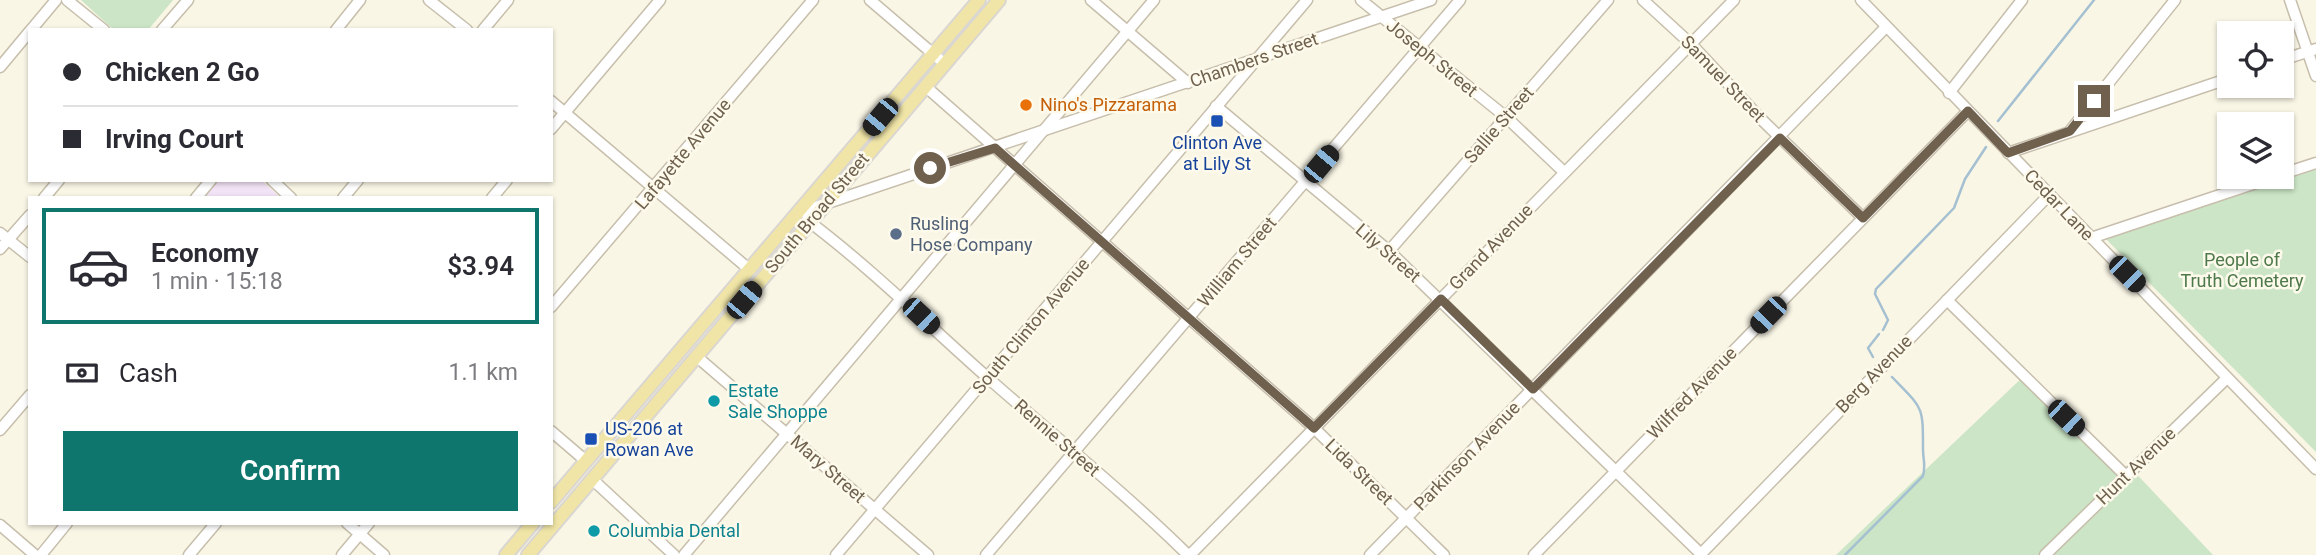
<!DOCTYPE html>
<html lang="en">
<head>
<meta charset="utf-8">
<style>
  body { margin:0; font-family:Roboto,sans-serif; background:#f2f2f3; color:#2b2b33; height:100vh; display:flex; flex-direction:column; font-size:26px; white-space:nowrap }
  * { box-sizing:border-box; margin:0 }
  p { font-size:23px; color:#7c7c81 }
  .icon { flex:none; width:38px; height:38px; fill:none; stroke:currentColor; stroke-width:2; stroke-linecap:round; stroke-linejoin:round }
  .map { position:relative; flex:1; overflow:hidden }
  .details { position:absolute; left:28px; top:196px; width:525px; height:329px; display:flex; flex-direction:column; background:#fff; border-radius:0px; box-shadow:0 2px 5px #0004 }
  .details>* { flex:none }
  .hud { position:absolute; left:28px; top:28px; width:525px; height:154px; border-radius:0px; box-shadow:0 2px 5px #0004; display:grid; align-content:center; height:154px; padding:0 35px; background:#fff }
  .buttons { position:absolute; left:2217px; top:21px; display:grid; gap:14px }
  .buttons a { display:grid; place-items:center; width:77px; height:77px; border-radius:0px; background:#fff; box-shadow:0 2px 5px #0004; font-size:35px }
  .end { position:absolute; width:32px; height:32px; margin:-16px; border:9px solid #6f614e; background:#fff; box-shadow:0 0 0 4px #fff }
  .from { border-radius:50% }
  .car { position:absolute; width:21px; height:42px; margin:-21px -10px; border-radius:9px; box-shadow:0 0 5px 2px #0007; background:linear-gradient(#222 24%,#8ab4d8 0 40%,#222 0 76%,#8ab4d8 0 86%,#222 0) }
  .hud b { display:flex; align-items:center; gap:24px; height:66px; font-size:26px }
  .hud b+b { border-top:2px solid #e1e1e2 }
  .hud i { width:18px; height:18px; background:#2b2b33 }
  ul { padding:12px 0 0; list-style:none }
  li { display:flex; align-items:center; gap:21px; height:116px; margin:0 14px 10px; padding:0 21px; border:4px solid transparent; border-radius:0px }
  li div { flex:1 }
  li b { display:block; font-size:26px }
  li em { font-style:normal; font-weight:600 }
  li.on { border-color:#0f766e }
  li>.icon { width:63px; height:63px; stroke-width:1.5 }
  .pay { display:flex; align-items:center; gap:18px; height:77px; padding:0 35px; font-size:26px }
  .pay p { margin-inline-start:auto }
  .action { display:flex; gap:14px; margin-top:auto; padding:14px 35px }
  .action a { flex:1; height:80px; border-radius:0px; background:#0f766e; color:#fff; font-size:28px; font-weight:600; line-height:80px; text-align:center }
  .map>svg:first-child { display:block }
  .education { fill:#f3e3f6 }
  .green { fill:#cce5c6 }
  .lines { fill:none; stroke-linecap:round; stroke-linejoin:round }
  .stream { stroke:#a5c0d1; stroke-width:2.5 }
  .minor-casing { stroke:#c7beac; stroke-width:13 }
  .major-casing { stroke:#dad6d1; stroke-width:16 }
  .minor { stroke:#fff; stroke-width:10 }
  .major { stroke:#f0e5a7; stroke-width:12 }
  .route { stroke:#6f614e; stroke-width:9 }
  .food-dot { fill:#e8710a; stroke:#fdfaec; stroke-width:2.5 }
  .transit-dot { fill:#1a4fb4; stroke:#fdfaec; stroke-width:2.5 }
  .service-dot { fill:#5c6f8a; stroke:#fdfaec; stroke-width:2.5 }
  .culture-dot { fill:#0f9aa8; stroke:#fdfaec; stroke-width:2.5 }
  .labels { text-anchor:middle; stroke-width:5; stroke-linejoin:round; paint-order:stroke }
  .street-label { font-size:18px; fill:#6f614e; stroke:#fdfaec }
  .food-label { font-size:18px; fill:#c56008; stroke:#fdfaec; text-anchor:start }
  .transit-label { font-size:18px; fill:#164399; stroke:#fdfaec }
  .service-label { font-size:18px; fill:#4e5e75; stroke:#fdfaec; text-anchor:start }
  .park-label { font-size:18px; fill:#4e7a4b; stroke:#fdfaec }
  .culture-label { font-size:18px; fill:#0d838f; stroke:#fdfaec; text-anchor:start }
</style>
</head>
<body>
<div class="map">
<svg width="2316" height="555" viewBox="0 0 2316 555">
  <rect width="100%" height="100%" fill="#f9f6e6"/>
  <polygon class="education" points="218,180 261,180 281,198 203,198"/>
  <g class="green">
    <polygon points="81,0 173,0 148,30 114,30"/>
    <polygon points="2316,169 2316,452 2106,239"/>
    <polygon points="2027,373 2120,472 2128,465 2213,555 1836,555"/>
  </g>
  <g class="lines">
    <g class="stream">
      <polyline points="1998,121 2094,0"/>
      <polyline points="1883,330 1888,320 1875,294 1876,289 1954,208 1965,179 1986,147"/>
      <polyline points="1873,357 1868,348 1879,334"/>
      <path d="M1845 555 1923 476C1926 465 1923 460 1923 449 1923 405 1923 409 1892 377"/>
    </g>
    <g class="minor-casing">
      <g id="minor">
        <polyline points="67,0 104,30"/>
        <polyline points="429,0 467,30"/>
        <polyline points="870,0 945,64"/>
        <polyline points="1091,0 1188,83"/>
        <polyline points="1361,0 1506,117 1564,172"/>
        <polyline points="1643,0 1692,45 1761,119 1863,218"/>
        <polyline points="1861,0 2316,469"/>
        <polyline points="2290,0 2316,76"/>
        <polyline points="31,30 56,0"/>
        <polyline points="162,30 188,0"/>
        <polyline points="336,30 360,0"/>
        <polyline points="483,30 508,0"/>
        <polyline points="2282,60 2316,49"/>
        <polyline points="0,67 30,31"/>
        <polyline points="925,86 1314,428 1444,555"/>
        <polyline points="1949,93 2022,0"/>
        <polyline points="551,101 750,270"/>
        <polyline points="1216,106 1389,251 1702,555"/>
        <polyline points="551,129 660,0"/>
        <polyline points="2070,131 2175,0"/>
        <polyline points="2008,153 2230,78"/>
        <polyline points="2282,174 2316,163"/>
        <polyline points="272,180 291,198"/>
        <polyline points="44,198 59,180"/>
        <polyline points="196,198 211,180"/>
        <polyline points="343,198 358,180"/>
        <polyline points="492,198 507,180"/>
        <polyline points="798,213 1431,0"/>
        <path d="M807 220C871 268 928 325 988 378 1055 437 1124 492 1188 555"/>
        <polyline points="0,233 30,257"/>
        <polyline points="2091,238 2274,177"/>
        <polyline points="0,249 30,215"/>
        <polyline points="1389,251 1608,0"/>
        <polyline points="1947,300 2126,476"/>
        <polyline points="551,307 813,0"/>
        <polyline points="696,356 928,555"/>
        <polyline points="0,430 30,395"/>
        <polyline points="551,431 586,461"/>
        <polyline points="592,479 674,555"/>
        <polyline points="347,523 384,555"/>
        <polyline points="0,525 35,555"/>
        <polyline points="41,555 67,523"/>
        <polyline points="189,555 216,523"/>
        <polyline points="342,555 369,523"/>
        <polyline points="684,555 1154,0"/>
        <polyline points="836,555 1307,0"/>
        <polyline points="986,555 1460,0"/>
        <polyline points="1190,555 1734,0"/>
        <polyline points="1370,555 1886,27"/>
        <polyline points="1534,555 1968,111"/>
        <polyline points="1700,555 2049,195"/>
        <polyline points="2045,555 2227,378"/>
      </g>
    </g>
    <g class="major-casing">
      <g id="major">
        <polyline points="551,502 979,0"/>
        <polyline points="506,555 533,523"/>
        <polyline points="528,555 999,0"/>
      </g>
    </g>
    <use href="#minor" class="minor"/>
    <use href="#major" class="major"/>
  </g>
  <g class="lines">
    <polyline class="route" points="930,168 995,148 1314,428 1441,299 1533,389 1780,138 1863,218 1968,111 2008,153 2070,131 2094,101"/>
  </g>
  <circle class="food-dot" cx="1026" cy="105" r="7"/>
  <g class="transit-dot">
    <rect x="1210" y="114" width="14" height="14" rx="3.5"/>
    <rect x="584" y="432" width="14" height="14" rx="3.5"/>
  </g>
  <circle class="service-dot" cx="896" cy="234" r="7"/>
  <g class="culture-dot">
    <circle cx="714" cy="401" r="7"/>
    <circle cx="594" cy="531" r="7"/>
  </g>
  <g class="labels">
    <g class="street-label">
      <text transform="translate(1432 58) rotate(39)" y="6">Joseph Street</text>
      <text transform="translate(1254 60) rotate(-19)" y="6">Chambers Street</text>
      <text transform="translate(1723 79) rotate(46)" y="6">Samuel Street</text>
      <text transform="translate(1499 125) rotate(-49)" y="6">Sallie Street</text>
      <text transform="translate(683 154) rotate(-50)" y="6">Lafayette Avenue</text>
      <text transform="translate(2059 205) rotate(46)" y="6">Cedar Lane</text>
      <text transform="translate(817 213) rotate(-50)" y="6">South Broad Street</text>
      <text transform="translate(1491 247) rotate(-46)" y="6">Grand Avenue</text>
      <text transform="translate(1388 253) rotate(41)" y="6">Lily Street</text>
      <text transform="translate(1237 262) rotate(-50)" y="6">William Street</text>
      <text transform="translate(1031 326) rotate(-50)" y="6">South Clinton Avenue</text>
      <text transform="translate(1874 374) rotate(-46)" y="6">Berg Avenue</text>
      <text transform="translate(1692 393) rotate(-46)" y="6">Wilfred Avenue</text>
      <text transform="translate(1057 438) rotate(41)" y="6">Rennie Street</text>
      <text transform="translate(1467 456) rotate(-46)" y="6">Parkinson Avenue</text>
      <text transform="translate(2136 466) rotate(-44)" y="6">Hunt Avenue</text>
      <text transform="translate(828 469) rotate(41)" y="6">Mary Street</text>
      <text transform="translate(1359 472) rotate(44)" y="6">Lida Street</text>
    </g>
    <g class="food-label">
      <text x="1040" y="111">Nino's Pizzarama</text>
    </g>
    <g class="transit-label">
      <text x="1217" y="149">Clinton Ave<tspan x="1217" dy="21">at Lily St</tspan></text>
      <text x="605" y="435" text-anchor="start">US-206 at<tspan x="605" dy="21">Rowan Ave</tspan></text>
    </g>
    <g class="service-label">
      <text x="910" y="230">Rusling<tspan x="910" dy="21">Hose Company</tspan></text>
    </g>
    <g class="park-label">
      <text x="2242" y="266">People of<tspan x="2242" dy="21">Truth Cemetery</tspan></text>
    </g>
    <g class="culture-label">
      <text x="728" y="397">Estate<tspan x="728" dy="21">Sale Shoppe</tspan></text>
      <text x="608" y="537">Columbia Dental</text>
    </g>
  </g>
</svg>
<div class="buttons">
<a><svg class="icon" aria-label="locate" viewBox="0 0 24 24"><circle cx="12" cy="12" r="6"/><path d="M12 2v4M12 18v4M2 12h4M18 12h4"/></svg></a>
<a><svg class="icon" aria-label="layers" viewBox="0 0 24 24"><path d="M12 4l9 5-9 5-9-5zM3 14l9 5 9-5"/></svg></a>
</div>
<i class="end from" style="left:930px;top:168px"></i>
<i class="end" style="left:2094px;top:101px"></i>
<i class="car" style="left:880px;top:117px;rotate:220deg"></i>
<i class="car" style="left:1321px;top:164px;rotate:40deg"></i>
<i class="car" style="left:2127px;top:274px;rotate:135deg"></i>
<i class="car" style="left:744px;top:300px;rotate:40deg"></i>
<i class="car" style="left:1768px;top:315px;rotate:224deg"></i>
<i class="car" style="left:921px;top:316px;rotate:133deg"></i>
<i class="car" style="left:2066px;top:418px;rotate:134deg"></i>
<div class="hud">
<b><i class="from"></i>Chicken 2 Go</b>
<b><i></i>Irving Court</b>
</div>
<section class="details">
<ul>
<li class="on"><svg class="icon" aria-label="car" viewBox="0 0 24 24"><path d="M5 17H2v-5l4-1 3-4h7l3 4 3 1v5h-3M9 17h6M6 11h13"/><circle cx="7" cy="17" r="2"/><circle cx="17" cy="17" r="2"/></svg><div><b>Economy</b><p>1 min · 15:18</p></div><em>$3.94</em></li>
</ul>
<div class="pay"><svg class="icon" aria-label="cash" viewBox="0 0 24 24"><path d="M3 7h18v10H3z"/><circle cx="12" cy="12" r="2"/></svg>Cash<p>1.1 km</p></div>
<div class="action"><a>Confirm</a></div>
</section>
</div>
</body>
</html>
